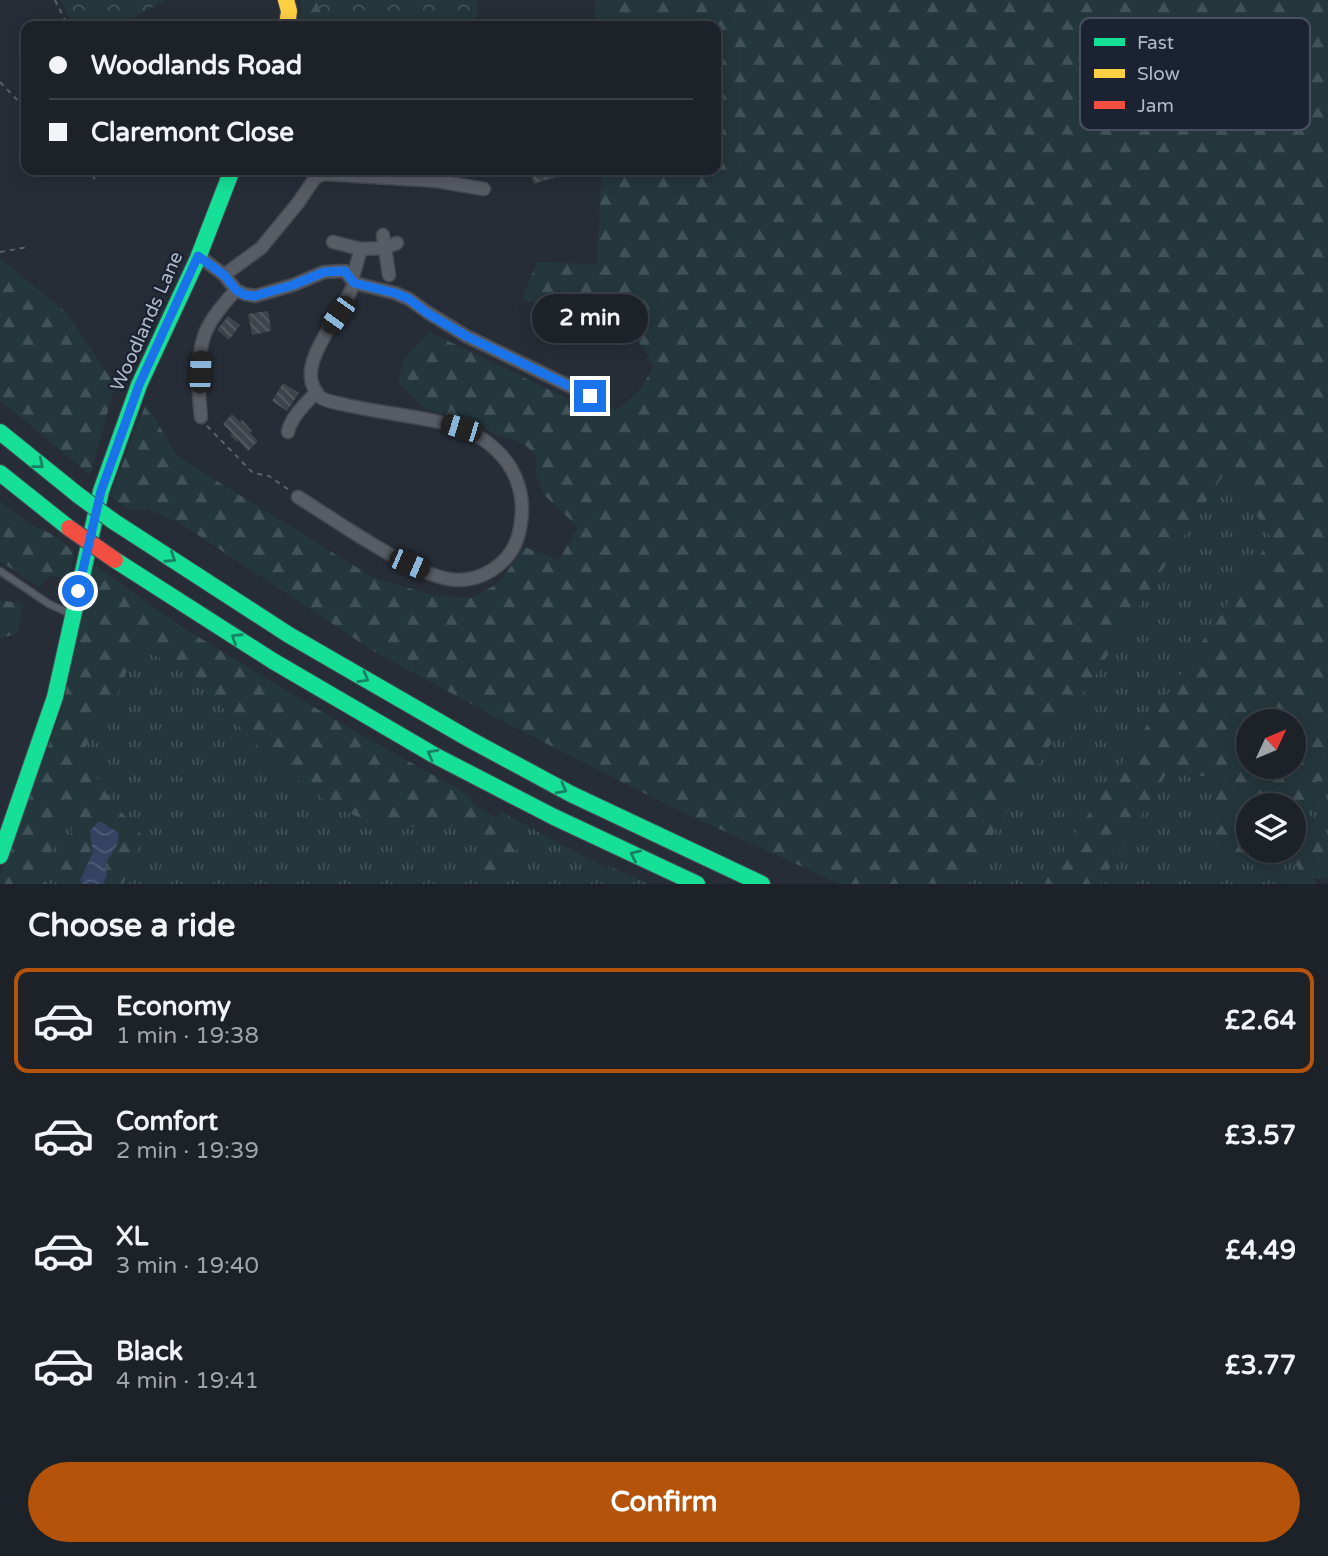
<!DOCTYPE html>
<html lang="en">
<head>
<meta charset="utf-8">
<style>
  body { margin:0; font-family:"Varela Round",sans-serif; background:#252a31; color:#f1f3f6; height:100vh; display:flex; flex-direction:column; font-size:26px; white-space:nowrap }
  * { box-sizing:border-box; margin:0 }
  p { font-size:23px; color:#a0a4a8 }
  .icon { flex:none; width:38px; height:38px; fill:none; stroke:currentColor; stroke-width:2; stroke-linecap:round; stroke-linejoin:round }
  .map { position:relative; height:884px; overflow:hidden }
  .sheet { display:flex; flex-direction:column; background:#1d2229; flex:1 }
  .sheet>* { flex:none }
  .top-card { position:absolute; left:21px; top:21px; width:700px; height:154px; border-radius:14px; box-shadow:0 4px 18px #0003,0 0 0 2px #3b3f46; display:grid; align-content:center; height:154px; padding:0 28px; background:#1d2229 }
  .needle { width:46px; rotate:46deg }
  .controls { position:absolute; left:1236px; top:709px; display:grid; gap:14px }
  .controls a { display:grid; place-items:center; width:70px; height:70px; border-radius:50%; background:#1d2229; box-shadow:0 4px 18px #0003,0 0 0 2px #3b3f46; font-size:35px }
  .end { position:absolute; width:32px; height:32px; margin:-16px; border:9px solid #1a73e8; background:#fff; box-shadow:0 0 0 4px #fff }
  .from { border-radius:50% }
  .bubble { position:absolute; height:49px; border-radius:24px; background:#1d2229; box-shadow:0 4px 18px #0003,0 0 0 2px #3b3f46; font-size:23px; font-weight:700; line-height:49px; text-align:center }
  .car { position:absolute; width:21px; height:42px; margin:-21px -10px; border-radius:9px; box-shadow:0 0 5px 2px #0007; background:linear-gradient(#222 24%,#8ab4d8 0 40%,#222 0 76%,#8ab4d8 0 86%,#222 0) }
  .top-card b { display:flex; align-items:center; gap:24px; height:66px; font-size:26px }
  .top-card b+b { border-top:2px solid #3b3f46 }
  .top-card i { width:18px; height:18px; background:#f1f3f6 }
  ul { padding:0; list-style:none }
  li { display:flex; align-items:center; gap:21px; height:105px; margin:0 14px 10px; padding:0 14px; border:4px solid transparent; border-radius:14px }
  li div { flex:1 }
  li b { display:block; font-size:26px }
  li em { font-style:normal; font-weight:700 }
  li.selected { border-color:#b45309 }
  li>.icon { width:63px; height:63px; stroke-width:1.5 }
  h2 { padding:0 28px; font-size:32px; line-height:84px }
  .button { display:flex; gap:14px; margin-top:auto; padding:14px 28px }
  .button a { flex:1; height:80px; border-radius:42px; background:#b45309; color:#fff; font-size:28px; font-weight:700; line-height:80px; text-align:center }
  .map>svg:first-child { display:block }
  .grass { fill:url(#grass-tufts); fill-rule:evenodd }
  .forest { fill:url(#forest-firs); fill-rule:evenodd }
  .park { fill:url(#park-crowns) }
  .water { fill:url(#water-waves) }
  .building { fill:url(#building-back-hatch) }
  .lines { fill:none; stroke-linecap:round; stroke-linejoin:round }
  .lane-casing { stroke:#444850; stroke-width:9 }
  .street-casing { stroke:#444850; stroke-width:15 }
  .fast-casing { stroke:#454a53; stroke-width:18 }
  .slow-casing { stroke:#454a53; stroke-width:18 }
  .path { stroke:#5b6068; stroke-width:2; stroke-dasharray:5 5; stroke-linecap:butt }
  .lane { stroke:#585c64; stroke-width:6 }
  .street { stroke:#585c64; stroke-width:12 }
  .fast { stroke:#16e098; stroke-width:16 }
  .slow { stroke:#ffcf43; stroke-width:16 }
  .fast-bridge-casing { stroke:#444953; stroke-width:18; stroke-linecap:butt }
  .jam-bridge-casing { stroke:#444953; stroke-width:18; stroke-linecap:butt }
  .fast-bridge { stroke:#16e098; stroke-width:16 }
  .jam-bridge { stroke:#f24e42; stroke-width:16 }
  .oneway { stroke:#188265 }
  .route { stroke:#1a73e8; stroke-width:9 }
  .labels { text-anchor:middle; stroke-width:5; stroke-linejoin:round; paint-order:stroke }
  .street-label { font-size:19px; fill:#b1b8c8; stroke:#1b2332 }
  .key { fill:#1b2332; stroke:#48505f; stroke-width:2 }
  .key-label { font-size:19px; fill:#b1b8c8 }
</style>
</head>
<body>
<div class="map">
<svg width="1328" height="884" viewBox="0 0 1328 884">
  <defs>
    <pattern id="grass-tufts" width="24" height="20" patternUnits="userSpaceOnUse" patternTransform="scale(1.75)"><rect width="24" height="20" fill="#24373d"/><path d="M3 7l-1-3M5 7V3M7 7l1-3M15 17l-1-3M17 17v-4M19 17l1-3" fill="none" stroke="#415258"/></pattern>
    <pattern id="forest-firs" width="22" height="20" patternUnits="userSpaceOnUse" patternTransform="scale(1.75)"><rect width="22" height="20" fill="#24373d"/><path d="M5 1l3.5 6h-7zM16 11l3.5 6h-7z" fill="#415258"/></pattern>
    <pattern id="park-crowns" width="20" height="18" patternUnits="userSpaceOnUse" patternTransform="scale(1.75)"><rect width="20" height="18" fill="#24373d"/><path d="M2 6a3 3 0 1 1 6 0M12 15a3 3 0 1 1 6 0" fill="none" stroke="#415258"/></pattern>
    <pattern id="water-waves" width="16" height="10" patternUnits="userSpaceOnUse" patternTransform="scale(1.75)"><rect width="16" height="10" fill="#334361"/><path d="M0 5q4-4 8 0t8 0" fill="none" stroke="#4e5c76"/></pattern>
    <pattern id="building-back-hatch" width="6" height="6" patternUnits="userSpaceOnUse" patternTransform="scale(1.75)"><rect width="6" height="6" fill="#3f444c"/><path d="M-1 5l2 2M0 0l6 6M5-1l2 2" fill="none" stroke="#585d64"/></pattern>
  </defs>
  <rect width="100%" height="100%" fill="#272d37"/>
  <g class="grass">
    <polygon points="1227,468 1272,537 1042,884 961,884"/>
    <path d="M80 617 326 742 473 804 496 818 500 811C536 830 571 851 608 868L609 866 649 884H0V875L62 710Z"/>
    <path d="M1328 623V835H1326L1304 809 1303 884H1065L1157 752ZM1248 721H1293V766H1248ZM1248 805H1293V850H1248Z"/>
  </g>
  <g class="forest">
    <polygon points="299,0 316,0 326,26 298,26 302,7"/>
    <path d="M595 0H1328V780L1306 783 1304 808 1326 834 1328 835V878H1314L1315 884H1303V877L1288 851 1293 850V805H1248V850L1261 851 1239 864 1208 855 1219 777 1166 774 1100 884H1042L1271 538 1227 469 961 884H840L671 807 508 724 372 650 180 523 148 509 130 510 110 496 146 404 178 457 374 578 436 596 472 598 500 582 524 547 559 560 578 527 544 495 536 473V455L524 444 424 408 398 382 405 358 429 332 577 403 618 410 641 388 654 366 633 333 522 299 537 262 597 264 602 170H716V26H596ZM1248 721H1293V766H1248Z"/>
    <polygon points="0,259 67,313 115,385 90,475 0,400"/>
    <polygon points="0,501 25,521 51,534 74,551 69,580 50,575 39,587 0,561"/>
    <polygon points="92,563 177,624 277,685 354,731 469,795 473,804 529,839 513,853 500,884 484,884 478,831 428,822 397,832 338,809 272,762 192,674 137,645 119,691 89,738 83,756 112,802 144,837 123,884 103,884 107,876 106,863 117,845 90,832 93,852 80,880 82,884 63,884 59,871 75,819 66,798 58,818 45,879 45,884 0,884 0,875 62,710"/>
    <polygon points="0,600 23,604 17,634 0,638"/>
  </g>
  <g class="park">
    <polygon points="61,0 166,0 117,26 74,26"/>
    <polygon points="316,0 478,0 476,26 326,26"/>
  </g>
  <polygon class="water" points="99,821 119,833 117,845 106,863 107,876 103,884 82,884 80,880 93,852 90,831"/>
  <g class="building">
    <polygon points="529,170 572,170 572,172 534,184"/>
    <polygon points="268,311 271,331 252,335 248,314"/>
    <polygon points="228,316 240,325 229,340 217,330"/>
    <polygon points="283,383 299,393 287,411 272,401"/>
    <polygon points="232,414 240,422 242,420 252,431 250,433 258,441 248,451 238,440 237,442 230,435 232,433 223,424"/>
  </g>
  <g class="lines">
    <g class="lane-casing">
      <polyline id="lane" points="0,571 49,604 71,614"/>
    </g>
    <g class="street-casing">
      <g id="street">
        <polyline points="383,235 389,275"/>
        <polyline points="333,242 361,249 352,280"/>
        <polyline points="361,249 385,248 397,243"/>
        <path d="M199 256 224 275 236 290 245 294 255 296 293 285 324 272 345 271 354 283C346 310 298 360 314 388 316 391 318 395 320 397 327 402 338 403 346 405 377 412 408 415 439 422 460 426 481 435 496 450 516 468 525 495 521 522 519 538 513 553 501 563 489 574 473 580 457 580 417 579 334 519 298 497"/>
        <polyline points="224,275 261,248 298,203 315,178 324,174 437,181 484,189"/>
        <polyline points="354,283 395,293 409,299 427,312 466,336 590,396"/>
        <path d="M201 417C198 392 196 346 209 325 216 312 226 301 236 290"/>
        <path d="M288 432C291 416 306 404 316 392"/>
      </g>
    </g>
    <g class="fast-casing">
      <g id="fast">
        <polyline points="0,432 78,495"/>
        <polyline points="0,473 69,528"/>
        <polyline points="113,521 289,635 469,739 571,794 762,884"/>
        <polyline points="115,560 273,661 434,755 554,817 697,884"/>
        <polyline points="0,856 55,697 101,491 139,385 198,258 232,170"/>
      </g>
    </g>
    <g class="slow-casing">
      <polyline id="slow" points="286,0 289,11 287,26"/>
    </g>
    <g class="path">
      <polyline points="55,0 68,26"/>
      <polyline points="0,82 26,109"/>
      <polyline points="86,170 95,179"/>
      <polyline points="0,252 28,247"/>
      <polyline points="207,426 253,473 269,476 289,490"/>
    </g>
    <use href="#lane" class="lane"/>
    <use href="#street" class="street"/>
    <use href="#fast" class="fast"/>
    <use href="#slow" class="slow"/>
    <g class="fast-bridge-casing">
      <polyline id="fast-bridge" points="78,495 113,521"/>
    </g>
    <g class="jam-bridge-casing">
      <polyline id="jam-bridge" points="69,528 115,560"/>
    </g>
    <use href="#fast-bridge" class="fast-bridge"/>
    <use href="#jam-bridge" class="jam-bridge"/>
  </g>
  <defs><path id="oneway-chevron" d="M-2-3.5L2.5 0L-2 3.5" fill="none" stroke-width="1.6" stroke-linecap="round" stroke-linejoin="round" transform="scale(1.75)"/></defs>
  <g class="oneway">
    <use href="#oneway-chevron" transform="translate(39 464) rotate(39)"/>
    <use href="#oneway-chevron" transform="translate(171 558) rotate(33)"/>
    <use href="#oneway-chevron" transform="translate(236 638) rotate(-147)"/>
    <use href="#oneway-chevron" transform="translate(364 678) rotate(30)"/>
    <use href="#oneway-chevron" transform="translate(432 754) rotate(-151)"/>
    <use href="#oneway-chevron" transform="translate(562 789) rotate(28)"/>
    <use href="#oneway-chevron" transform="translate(635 855) rotate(-155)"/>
  </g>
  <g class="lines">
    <polyline class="route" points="78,591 101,491 109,469 139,385 198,256 224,275 236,290 245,295 255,296 293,285 324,272 345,271 354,283 395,293 409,299 427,313 466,336 590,396"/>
  </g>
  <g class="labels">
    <g class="street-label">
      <text transform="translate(146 321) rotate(-66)" y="7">Woodlands Lane</text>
    </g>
  </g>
  <rect x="1080" y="18" width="230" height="112" rx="10" class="key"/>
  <rect x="1094" y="38" width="31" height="8" fill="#16e098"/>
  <rect x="1094" y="69" width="31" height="9" fill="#ffcf43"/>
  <rect x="1094" y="101" width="31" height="8" fill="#f24e42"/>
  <g class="key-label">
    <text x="1137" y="49">Fast</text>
    <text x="1137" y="80">Slow</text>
    <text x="1137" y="112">Jam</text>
  </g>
</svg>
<div class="controls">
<a><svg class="needle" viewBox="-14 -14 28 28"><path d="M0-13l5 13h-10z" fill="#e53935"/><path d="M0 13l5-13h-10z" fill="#a0a4a8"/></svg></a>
<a><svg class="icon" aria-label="layers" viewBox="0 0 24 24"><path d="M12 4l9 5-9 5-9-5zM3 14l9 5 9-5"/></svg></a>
</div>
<i class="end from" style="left:78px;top:591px"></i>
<i class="end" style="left:590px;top:396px"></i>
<div class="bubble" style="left:532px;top:294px;width:116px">2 min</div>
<i class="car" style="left:338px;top:315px;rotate:216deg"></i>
<i class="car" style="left:200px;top:372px;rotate:2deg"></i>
<i class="car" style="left:461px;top:428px;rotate:287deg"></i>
<i class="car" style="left:409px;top:564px;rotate:113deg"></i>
<div class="top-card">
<b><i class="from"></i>Woodlands Road</b>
<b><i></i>Claremont Close</b>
</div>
</div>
<section class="sheet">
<h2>Choose a ride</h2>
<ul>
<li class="selected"><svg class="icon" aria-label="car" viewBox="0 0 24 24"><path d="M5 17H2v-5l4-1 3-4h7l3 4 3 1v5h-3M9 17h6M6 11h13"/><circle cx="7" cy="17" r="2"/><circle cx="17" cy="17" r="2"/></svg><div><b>Economy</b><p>1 min · 19:38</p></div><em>£2.64</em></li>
<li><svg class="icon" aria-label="car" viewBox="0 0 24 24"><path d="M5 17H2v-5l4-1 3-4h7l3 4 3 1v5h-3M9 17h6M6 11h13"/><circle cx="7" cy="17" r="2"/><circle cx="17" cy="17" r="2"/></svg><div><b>Comfort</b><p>2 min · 19:39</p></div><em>£3.57</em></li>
<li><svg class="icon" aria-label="car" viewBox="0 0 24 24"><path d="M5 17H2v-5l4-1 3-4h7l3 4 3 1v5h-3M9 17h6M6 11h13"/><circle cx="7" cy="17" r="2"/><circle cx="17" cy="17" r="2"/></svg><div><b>XL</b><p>3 min · 19:40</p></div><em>£4.49</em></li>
<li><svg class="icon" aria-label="car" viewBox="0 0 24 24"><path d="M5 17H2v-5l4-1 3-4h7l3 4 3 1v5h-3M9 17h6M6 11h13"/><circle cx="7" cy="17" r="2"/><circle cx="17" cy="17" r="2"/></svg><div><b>Black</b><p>4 min · 19:41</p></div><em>£3.77</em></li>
</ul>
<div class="button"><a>Confirm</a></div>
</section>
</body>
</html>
